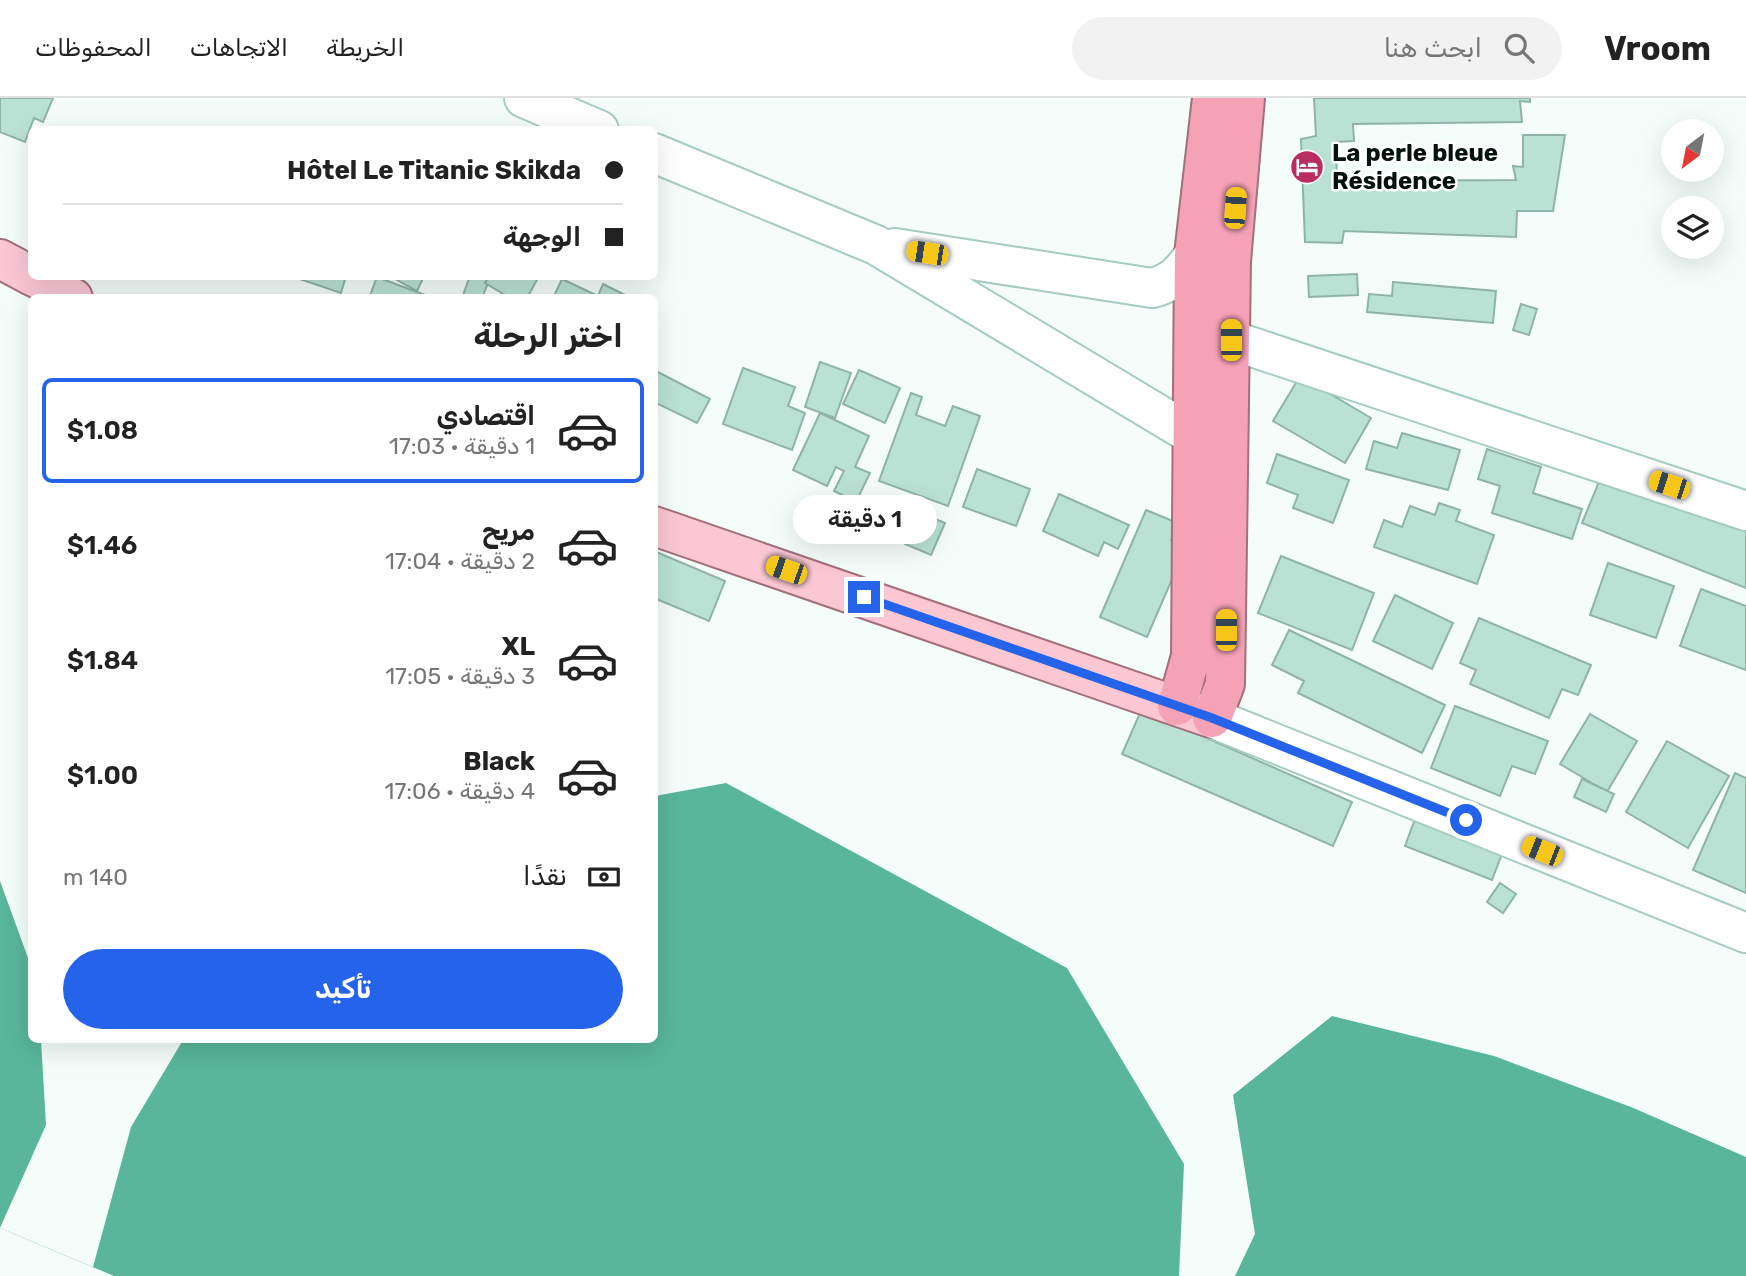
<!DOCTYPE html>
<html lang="ar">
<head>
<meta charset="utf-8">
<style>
  body { margin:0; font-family:Rubik,"Noto Sans Arabic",sans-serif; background:#f2f2f2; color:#222; direction:rtl; height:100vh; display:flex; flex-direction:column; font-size:26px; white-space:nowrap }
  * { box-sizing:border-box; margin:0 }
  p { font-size:23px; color:#767676 }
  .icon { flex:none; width:38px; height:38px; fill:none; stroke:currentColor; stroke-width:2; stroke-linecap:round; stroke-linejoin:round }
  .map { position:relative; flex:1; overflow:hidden; direction:ltr }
  .details { position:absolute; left:28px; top:196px; width:630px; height:749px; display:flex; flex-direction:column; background:#fff; border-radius:10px; box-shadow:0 7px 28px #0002; direction:rtl }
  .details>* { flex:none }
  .banner { position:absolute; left:28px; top:28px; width:630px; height:154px; border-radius:10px; box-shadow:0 7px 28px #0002; direction:rtl; display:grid; align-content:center; height:154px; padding:0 35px; background:#fff }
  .needle { width:46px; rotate:212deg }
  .fabs { position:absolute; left:1661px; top:21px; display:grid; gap:14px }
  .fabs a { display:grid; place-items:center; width:63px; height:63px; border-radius:50%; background:#fff; box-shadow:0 7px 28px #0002; font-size:35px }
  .end { position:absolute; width:32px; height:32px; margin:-16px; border:9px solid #2563eb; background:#fff; box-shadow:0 0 0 4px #fff }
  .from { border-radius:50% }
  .bubble { position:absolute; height:49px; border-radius:24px; background:#fff; box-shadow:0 7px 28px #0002; font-size:23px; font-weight:600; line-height:49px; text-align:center; direction:rtl }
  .car { position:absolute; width:21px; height:42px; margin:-21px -10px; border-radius:9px; box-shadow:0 0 5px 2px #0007; background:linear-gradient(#f5c518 24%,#345 0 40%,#f5c518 0 76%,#345 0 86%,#f5c518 0) }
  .banner b { display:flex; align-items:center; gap:24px; height:66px; font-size:26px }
  .banner b+b { border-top:2px solid #e0e0e0 }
  .banner i { width:18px; height:18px; background:#222 }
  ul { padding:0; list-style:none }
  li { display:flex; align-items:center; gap:21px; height:105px; margin:0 14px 10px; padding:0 21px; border:4px solid transparent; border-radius:10px }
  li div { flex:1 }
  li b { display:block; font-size:26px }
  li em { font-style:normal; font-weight:600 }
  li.active { border-color:#2563eb }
  li>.icon { width:63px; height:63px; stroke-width:1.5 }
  h2 { padding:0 35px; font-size:32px; line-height:84px }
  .pay { display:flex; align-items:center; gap:18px; height:77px; padding:0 35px; font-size:26px }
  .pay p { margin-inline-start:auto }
  .cta { display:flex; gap:14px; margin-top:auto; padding:14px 35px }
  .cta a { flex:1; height:80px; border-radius:42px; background:#2563eb; color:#fff; font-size:28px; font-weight:600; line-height:80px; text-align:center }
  header { display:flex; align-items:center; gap:42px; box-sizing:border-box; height:98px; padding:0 35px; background:#fff; border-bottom:2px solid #e0e0e0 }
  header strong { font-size:33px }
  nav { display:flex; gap:38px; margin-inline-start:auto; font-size:24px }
  .search { width:490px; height:63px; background:#f2f2f2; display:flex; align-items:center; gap:18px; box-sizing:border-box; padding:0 24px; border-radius:38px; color:#767676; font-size:26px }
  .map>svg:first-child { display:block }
  .water { fill:#59b69a }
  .pier { fill:#f5fdfa }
  .building { fill:#bae2d4; stroke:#8eb4a6; stroke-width:2 }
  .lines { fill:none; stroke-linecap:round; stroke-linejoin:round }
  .minor-casing { stroke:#a5cdbf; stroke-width:42 }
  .major-casing { stroke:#a1707b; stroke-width:42 }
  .highway-casing { stroke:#a1707b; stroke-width:42 }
  .minor { stroke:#fff; stroke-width:38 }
  .major { stroke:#fac7d3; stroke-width:38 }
  .highway { stroke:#f6a2b6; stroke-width:38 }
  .route { stroke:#2563eb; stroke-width:9 }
  .labels { text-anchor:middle; stroke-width:5; stroke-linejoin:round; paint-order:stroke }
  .poi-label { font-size:24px; font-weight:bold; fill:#04120d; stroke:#fff; text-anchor:start }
</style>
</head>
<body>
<header>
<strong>Vroom</strong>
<div class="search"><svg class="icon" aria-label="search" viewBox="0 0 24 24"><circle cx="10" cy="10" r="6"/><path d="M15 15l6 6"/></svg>ابحث هنا</div>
<nav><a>الخريطة</a><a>الاتجاهات</a><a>المحفوظات</a></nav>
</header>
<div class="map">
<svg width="1746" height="1178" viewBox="0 0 1746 1178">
  <rect width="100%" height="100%" fill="#f5fdfa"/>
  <g class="water">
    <polygon points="726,685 1067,870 1184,1066 1179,1178 0,1178 0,783 31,868 32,942 41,942 46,1027 0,1130 93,1169 131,1029 183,942 654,942 655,698"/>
    <polygon points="1332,918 1494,958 1631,1009 1746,1059 1746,1178 1235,1178 1255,1136 1233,997"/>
  </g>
  <polygon class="pier" points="0,1130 14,1136 114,1178 0,1178"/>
  <g class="building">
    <polygon points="0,0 53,0 43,24 34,20 25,44 0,34"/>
    <polygon points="1314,0 1530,0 1530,4 1520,3 1522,24 1353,26 1354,43 1336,44 1337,83 1516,82 1513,68 1523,69 1523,37 1565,37 1553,113 1517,113 1516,139 1344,133 1342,145 1305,144 1301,41 1316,38"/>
    <polygon points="1357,176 1358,197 1309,199 1308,178"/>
    <polygon points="291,178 346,178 341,195"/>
    <polygon points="390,178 424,178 417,193"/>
    <polygon points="470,178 490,180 482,200 462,200"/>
    <polygon points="489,178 539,178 527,200 510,200 485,185"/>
    <polygon points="377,179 433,200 369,200"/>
    <polygon points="562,181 598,198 597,200 553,200"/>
    <polygon points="1393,184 1496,193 1493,225 1367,214 1369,196 1392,198"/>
    <polygon points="603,186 631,200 597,200"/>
    <polygon points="1521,206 1537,211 1529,237 1513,232"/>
    <polygon points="820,264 851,275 835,320 805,309"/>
    <polygon points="743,270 795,289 788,308 805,315 792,352 723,326"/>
    <polygon points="654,272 710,301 697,325 654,304"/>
    <polygon points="859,272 900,290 885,325 843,306"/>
    <polygon points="1300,278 1371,320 1345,365 1273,323"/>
    <polygon points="911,295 922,299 916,317 945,328 953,308 980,318 948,408 879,383"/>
    <polygon points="820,315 869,338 855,369 870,375 856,404 834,393 844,373 836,369 827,388 793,372"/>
    <polygon points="1402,335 1460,352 1448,392 1366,371 1374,343 1397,350"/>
    <polygon points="1487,351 1541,369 1533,395 1582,411 1572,441 1492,415 1500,388 1478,381"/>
    <polygon points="1277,356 1349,382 1333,425 1293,410 1298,397 1267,385"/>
    <polygon points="977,371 1030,391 1016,428 963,409"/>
    <polygon points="1603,374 1746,431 1746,490 1582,425"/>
    <polygon points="1059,396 1129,427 1118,451 1104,444 1098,458 1043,433"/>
    <polygon points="840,399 858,406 852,421 834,413"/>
    <polygon points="1439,405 1460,412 1456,423 1494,437 1477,486 1374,449 1384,422 1402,429 1410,408 1435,417"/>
    <polygon points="1146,412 1178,425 1171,442 1186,449 1147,539 1100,519"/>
    <polygon points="919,414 945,425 931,457 905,446"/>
    <polygon points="654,453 725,483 709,523 654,500"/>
    <polygon points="1281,458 1374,495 1352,552 1258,515"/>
    <polygon points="1608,465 1674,488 1656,540 1590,517"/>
    <polygon points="1701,491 1746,508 1746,572 1680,548"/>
    <polygon points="1395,497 1453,525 1432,571 1373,543"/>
    <polygon points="1479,520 1591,567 1578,597 1562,591 1549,620 1470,586 1476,572 1460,565"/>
    <polygon points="1289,532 1445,607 1422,655 1298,595 1304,583 1272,567"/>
    <polygon points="1455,608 1548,643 1535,676 1512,668 1500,698 1431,670"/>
    <polygon points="1168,613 1206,629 1202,638 1352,704 1333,748 1122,656 1140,615 1163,625"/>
    <polygon points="1590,616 1637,643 1607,694 1560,666"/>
    <polygon points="1667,643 1729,678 1688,750 1626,714"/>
    <polygon points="1735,675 1746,680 1746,795 1693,772"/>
    <polygon points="1582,681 1614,696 1606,714 1574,699"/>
    <polygon points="1418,713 1505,748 1492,782 1405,748"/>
    <polygon points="1500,785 1516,796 1503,815 1487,804"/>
  </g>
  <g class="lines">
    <g class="minor-casing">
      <g id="minor">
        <polyline points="524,0 599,32"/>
        <polyline points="654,55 876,147 1191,336 1221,343"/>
        <path d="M895 150 1152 190C1173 185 1182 174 1194 157"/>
        <polyline points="1201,229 1231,242 1746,413"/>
        <polyline points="1212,620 1746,835"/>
      </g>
    </g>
    <g class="major-casing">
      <g id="major">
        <polyline points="0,161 32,178"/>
        <polyline points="33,178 73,200"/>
        <polyline points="654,428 1208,619"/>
      </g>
    </g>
    <g class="highway-casing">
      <g id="highway">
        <polyline points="1177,608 1191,558 1194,157 1212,0"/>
        <polyline points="1212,620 1225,586 1231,163 1245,0"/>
      </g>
    </g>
    <use href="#minor" class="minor"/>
    <use href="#major" class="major"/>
    <use href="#highway" class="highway"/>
  </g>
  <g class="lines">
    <polyline class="route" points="864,499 1212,620 1466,722"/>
  </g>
  <defs>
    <g id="hotel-disc" transform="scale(1.75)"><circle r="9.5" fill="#ba2d60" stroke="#fff"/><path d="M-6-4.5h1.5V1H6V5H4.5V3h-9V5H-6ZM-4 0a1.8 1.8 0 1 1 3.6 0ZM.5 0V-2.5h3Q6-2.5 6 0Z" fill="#fff"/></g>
  </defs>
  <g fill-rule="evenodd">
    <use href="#hotel-disc" x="1307" y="69"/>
  </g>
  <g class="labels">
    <g class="poi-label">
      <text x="1332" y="63">La perle bleue<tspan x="1332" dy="28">Résidence</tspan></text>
    </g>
  </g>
</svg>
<div class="fabs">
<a><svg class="needle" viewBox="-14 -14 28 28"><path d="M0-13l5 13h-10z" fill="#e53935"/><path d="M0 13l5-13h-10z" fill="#767676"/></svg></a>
<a><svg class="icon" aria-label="layers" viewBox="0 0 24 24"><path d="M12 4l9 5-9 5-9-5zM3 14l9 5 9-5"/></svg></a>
</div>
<i class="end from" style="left:1466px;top:722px"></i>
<i class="end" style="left:864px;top:499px"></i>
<div class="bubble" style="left:793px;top:397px;width:144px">1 دقيقة</div>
<i class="car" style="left:1235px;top:110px;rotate:4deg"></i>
<i class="car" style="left:927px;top:155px;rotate:279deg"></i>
<i class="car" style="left:1231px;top:242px;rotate:0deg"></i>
<i class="car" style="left:1669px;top:387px;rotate:288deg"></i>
<i class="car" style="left:786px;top:472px;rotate:289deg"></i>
<i class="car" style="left:1226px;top:532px;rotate:0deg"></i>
<i class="car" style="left:1542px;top:753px;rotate:292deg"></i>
<div class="banner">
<b><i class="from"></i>Hôtel Le Titanic Skikda</b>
<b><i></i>الوجهة</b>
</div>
<section class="details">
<h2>اختر الرحلة</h2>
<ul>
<li class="active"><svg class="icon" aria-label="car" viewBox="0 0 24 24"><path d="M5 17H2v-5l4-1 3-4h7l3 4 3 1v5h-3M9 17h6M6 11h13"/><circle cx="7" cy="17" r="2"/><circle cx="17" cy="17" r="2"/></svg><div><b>اقتصادي</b><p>1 دقيقة · 17:03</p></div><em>$1.08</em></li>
<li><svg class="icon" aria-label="car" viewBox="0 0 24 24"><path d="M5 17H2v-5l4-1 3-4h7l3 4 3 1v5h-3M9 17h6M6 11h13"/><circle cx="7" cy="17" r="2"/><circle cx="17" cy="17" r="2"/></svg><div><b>مريح</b><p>2 دقيقة · 17:04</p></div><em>$1.46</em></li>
<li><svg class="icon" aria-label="car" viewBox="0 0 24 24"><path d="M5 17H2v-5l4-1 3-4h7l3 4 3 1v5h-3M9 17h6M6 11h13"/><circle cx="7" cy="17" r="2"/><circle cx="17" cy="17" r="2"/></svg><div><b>XL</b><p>3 دقيقة · 17:05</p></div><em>$1.84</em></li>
<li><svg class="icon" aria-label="car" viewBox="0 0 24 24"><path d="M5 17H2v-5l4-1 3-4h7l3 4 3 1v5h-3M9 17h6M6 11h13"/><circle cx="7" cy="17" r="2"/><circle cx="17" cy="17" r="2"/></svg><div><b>Black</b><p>4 دقيقة · 17:06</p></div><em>$1.00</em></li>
</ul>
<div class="pay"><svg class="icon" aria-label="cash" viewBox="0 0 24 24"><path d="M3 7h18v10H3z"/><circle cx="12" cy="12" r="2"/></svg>نقدًا<p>140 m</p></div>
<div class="cta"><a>تأكيد</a></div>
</section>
</div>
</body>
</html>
